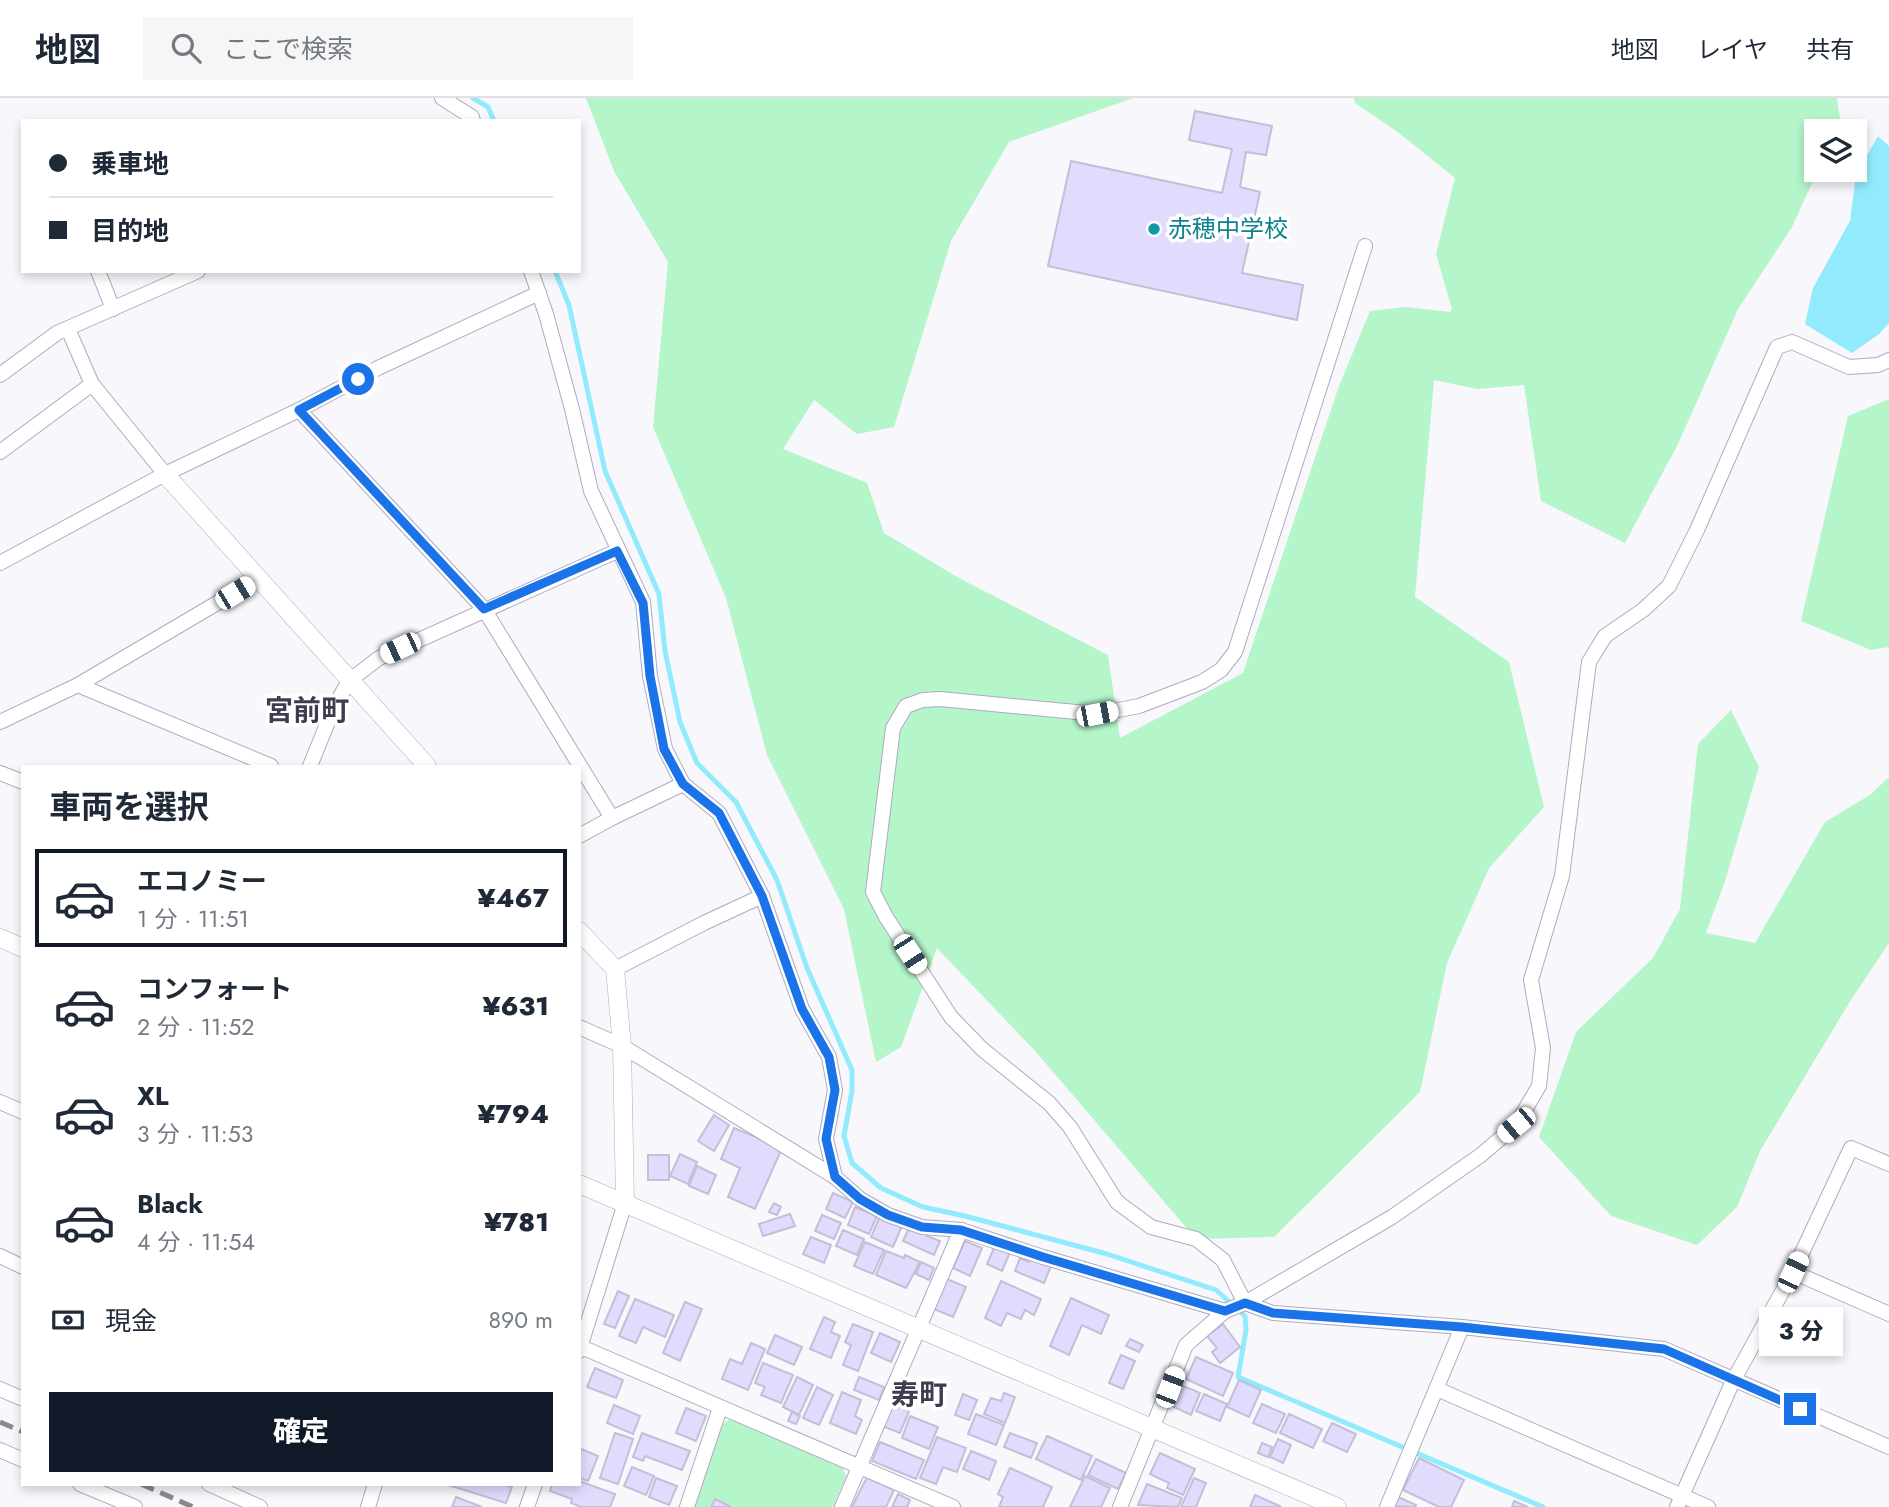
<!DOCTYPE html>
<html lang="ja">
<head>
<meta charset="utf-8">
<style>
  body { margin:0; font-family:Jost,"Noto Sans JP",sans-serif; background:#f6f6f7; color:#1f2937; height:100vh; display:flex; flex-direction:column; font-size:26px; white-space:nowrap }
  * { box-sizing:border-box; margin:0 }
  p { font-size:23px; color:#747a83 }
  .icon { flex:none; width:38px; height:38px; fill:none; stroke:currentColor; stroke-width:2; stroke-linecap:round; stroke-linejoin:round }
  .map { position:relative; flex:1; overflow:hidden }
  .drawer { position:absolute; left:21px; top:667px; width:560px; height:721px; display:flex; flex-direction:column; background:#fff; border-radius:0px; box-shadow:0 4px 10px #0003 }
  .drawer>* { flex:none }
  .guide { position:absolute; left:21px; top:21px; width:560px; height:154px; border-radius:0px; box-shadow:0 4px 10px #0003; display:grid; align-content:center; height:154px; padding:0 28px; background:#fff }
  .controls { position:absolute; left:1804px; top:21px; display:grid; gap:14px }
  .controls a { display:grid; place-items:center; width:63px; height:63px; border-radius:0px; background:#fff; box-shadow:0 4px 10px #0003; font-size:35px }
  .end { position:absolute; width:32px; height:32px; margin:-16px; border:9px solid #1a73e8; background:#fff; box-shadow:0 0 0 4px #fff }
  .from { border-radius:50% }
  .bubble { position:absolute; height:49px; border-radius:0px; background:#fff; box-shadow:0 4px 10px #0003; font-size:23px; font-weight:800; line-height:49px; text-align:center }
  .car { position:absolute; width:21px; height:42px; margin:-21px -10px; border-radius:9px; box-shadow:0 0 5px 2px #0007; background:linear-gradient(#fff 24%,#345 0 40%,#fff 0 76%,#345 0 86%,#fff 0) }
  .guide b { display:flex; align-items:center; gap:24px; height:66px; font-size:26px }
  .guide b+b { border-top:2px solid #e0e1e3 }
  .guide i { width:18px; height:18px; background:#1f2937 }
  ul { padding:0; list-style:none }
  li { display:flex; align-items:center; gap:21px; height:98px; margin:0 14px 10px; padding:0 14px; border:4px solid transparent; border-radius:0px }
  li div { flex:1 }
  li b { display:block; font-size:26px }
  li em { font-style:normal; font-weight:800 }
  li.on { border-color:#111827 }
  li>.icon { width:63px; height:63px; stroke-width:1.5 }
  h2 { padding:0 28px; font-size:32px; line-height:84px }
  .pay { display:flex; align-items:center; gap:18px; height:77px; padding:0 28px; font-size:26px }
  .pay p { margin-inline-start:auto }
  .primary-button { display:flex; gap:14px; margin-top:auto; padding:14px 28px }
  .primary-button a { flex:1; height:80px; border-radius:0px; background:#111827; color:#fff; font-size:28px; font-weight:800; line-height:80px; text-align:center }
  header { display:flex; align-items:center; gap:42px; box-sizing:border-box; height:98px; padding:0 35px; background:#fff; border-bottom:2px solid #e0e1e3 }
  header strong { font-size:33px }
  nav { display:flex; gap:38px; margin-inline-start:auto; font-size:24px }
  .search { width:490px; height:63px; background:#f6f6f7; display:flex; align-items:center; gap:18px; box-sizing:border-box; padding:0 24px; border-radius:0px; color:#747a83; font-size:26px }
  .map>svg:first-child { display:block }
  .green { fill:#b4f5ca }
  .water { fill:#92ebfd }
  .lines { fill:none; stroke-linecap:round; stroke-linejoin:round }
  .stream { stroke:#92ebfd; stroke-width:5 }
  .building { fill:#e1dcfd; stroke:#c2bfd7; stroke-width:2 }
  .minor-casing { stroke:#aeaac2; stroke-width:16 }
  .tertiary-casing { stroke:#aeaac2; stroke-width:19 }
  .minor { stroke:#fff; stroke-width:14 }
  .tertiary { stroke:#fff; stroke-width:18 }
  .rail { stroke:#8b8990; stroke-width:5; stroke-dasharray:14 7; stroke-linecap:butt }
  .route { stroke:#1a73e8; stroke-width:9 }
  .culture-dot { fill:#0f9aa8; stroke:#fff; stroke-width:2.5 }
  .labels { text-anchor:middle; stroke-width:7; stroke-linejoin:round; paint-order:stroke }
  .culture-label { font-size:24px; fill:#0d838f; stroke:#fff; text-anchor:start }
  .quarter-label { font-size:28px; font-weight:bold; fill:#3f3c50; stroke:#fff }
</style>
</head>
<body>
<header>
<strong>地図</strong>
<div class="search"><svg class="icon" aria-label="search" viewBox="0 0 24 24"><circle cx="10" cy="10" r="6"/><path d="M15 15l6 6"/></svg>ここで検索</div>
<nav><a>地図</a><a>レイヤ</a><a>共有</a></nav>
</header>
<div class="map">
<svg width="1889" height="1409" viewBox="0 0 1889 1409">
  <rect width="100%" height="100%" fill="#f8f7fc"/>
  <g class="green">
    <polygon points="586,0 1133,0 1009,44 951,143 894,329 857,336 814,302 783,351 867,385 884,435 957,479 1108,557 1120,640 1243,575 1339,288 1370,213 1406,209 1450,214 1452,211 1436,156 1455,80 1399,35 1355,5 1354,0 1837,0 1840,21 1835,33 1816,33 1818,72 1792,129 1738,211 1678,346 1625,445 1541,403 1524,287 1477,291 1434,282 1415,499 1509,564 1544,709 1489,770 1447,865 1420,994 1274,1139 1196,1141 1036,954 937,850 901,949 876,964 844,811 767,657 726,500 653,329 668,164 614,73"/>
    <polygon points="1889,301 1889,549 1871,552 1801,523 1848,318"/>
    <polygon points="1731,612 1759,669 1725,783 1706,835 1755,845 1825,724 1870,697 1889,679 1889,845 1849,905 1760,1053 1737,1109 1697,1147 1611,1118 1539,1039 1576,934 1653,860 1680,811 1698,646"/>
    <polygon points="730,1321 842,1368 846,1378 833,1409 695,1409 722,1326"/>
  </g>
  <polygon class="water" points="1878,38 1889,48 1889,225 1879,236 1852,255 1805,226 1813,190 1850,123 1856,77"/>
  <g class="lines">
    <g class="stream">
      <polyline points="473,0 488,9 494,23"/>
      <polyline points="555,173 569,207 605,373 659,496 665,553 680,624 697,665 736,704 777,782 807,870 852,972 852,993 844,1038 852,1065 881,1090 923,1109 965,1118 1107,1156 1216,1192 1245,1218 1246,1232 1238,1279 1543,1409"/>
    </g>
  </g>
  <g class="building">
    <polygon points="1195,13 1272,28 1266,57 1246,54 1240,89 1260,94 1242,175 1303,187 1297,222 1048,168 1071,63 1222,95 1232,51 1189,42"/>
    <polygon points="714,1017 729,1027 714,1053 698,1043"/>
    <polygon points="734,1030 782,1050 755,1111 728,1099 740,1070 721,1061"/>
    <polygon points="680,1056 697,1064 688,1086 670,1078"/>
    <rect x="648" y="1057" width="21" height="25"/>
    <polygon points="697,1068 716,1077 708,1096 689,1088"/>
    <polygon points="833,1095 853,1104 845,1120 826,1111"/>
    <polygon points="774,1105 781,1109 777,1117 769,1114"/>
    <polygon points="855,1109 877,1118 869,1136 848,1127"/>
    <polygon points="790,1116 795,1128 763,1138 759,1126"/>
    <polygon points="881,1116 903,1126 893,1149 871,1139"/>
    <polygon points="822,1117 841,1125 834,1141 815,1133"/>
    <polygon points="912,1123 930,1131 927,1138 940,1143 934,1157 903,1143"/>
    <polygon points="843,1132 864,1141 857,1157 836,1148"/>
    <polygon points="811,1139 831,1147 824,1165 803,1156"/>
    <polygon points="965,1143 982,1150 970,1178 953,1170"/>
    <polygon points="865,1144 884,1152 873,1176 854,1168"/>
    <polygon points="996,1145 1011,1152 1002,1173 987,1166"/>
    <polygon points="886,1153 904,1160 905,1157 920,1164 906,1190 876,1177"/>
    <polygon points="1031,1159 1051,1168 1044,1185 1015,1173 1020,1160 1029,1164"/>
    <polygon points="921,1164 934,1170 929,1182 916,1176"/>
    <polygon points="947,1181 966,1189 953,1219 934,1211"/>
    <polygon points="1001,1183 1041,1201 1034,1217 1025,1212 1021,1221 1007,1215 1001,1228 985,1220"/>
    <polygon points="618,1193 629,1198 615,1230 604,1226"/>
    <polygon points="1071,1200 1109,1217 1101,1236 1082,1227 1069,1257 1050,1248"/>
    <polygon points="635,1201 674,1217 665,1239 643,1229 636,1245 619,1238"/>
    <polygon points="685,1204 702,1211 680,1263 663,1255"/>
    <polygon points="824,1219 835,1224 831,1234 840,1238 831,1260 810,1251"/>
    <polygon points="853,1226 873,1234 858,1273 843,1267 851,1247 845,1244"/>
    <polygon points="1223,1226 1240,1249 1220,1265 1212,1254 1217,1250 1207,1238"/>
    <polygon points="880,1235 900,1244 891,1264 871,1255"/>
    <polygon points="775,1237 802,1249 794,1267 767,1255"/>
    <polygon points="1130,1241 1143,1247 1139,1254 1126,1248"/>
    <polygon points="751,1245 765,1251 748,1292 722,1281 730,1261 742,1266"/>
    <polygon points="1121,1257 1135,1263 1123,1291 1109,1285"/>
    <polygon points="1196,1259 1233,1275 1223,1298 1186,1281"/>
    <polygon points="763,1265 793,1277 781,1305 761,1297 765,1289 755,1285"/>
    <polygon points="595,1270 623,1282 616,1300 587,1289"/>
    <polygon points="797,1279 813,1287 799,1317 783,1309"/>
    <polygon points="859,1279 884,1289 879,1302 854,1292"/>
    <polygon points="1239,1282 1261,1292 1249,1319 1227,1309"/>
    <polygon points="1181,1287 1200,1295 1191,1317 1172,1308"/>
    <polygon points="817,1289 833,1297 819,1327 803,1320"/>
    <polygon points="842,1294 861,1302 855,1318 862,1322 856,1336 830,1325"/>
    <polygon points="1004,1295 1015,1299 1005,1325 984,1316 991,1300 1001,1303"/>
    <polygon points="963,1296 977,1302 969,1322 955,1317"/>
    <polygon points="1204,1296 1227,1306 1220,1323 1196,1313"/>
    <polygon points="891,1306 909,1313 900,1335 882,1328"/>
    <polygon points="1262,1306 1285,1316 1276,1335 1253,1325"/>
    <polygon points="614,1307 640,1318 633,1336 607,1325"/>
    <polygon points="686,1310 706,1318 696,1343 676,1335"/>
    <polygon points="792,1314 800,1318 796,1326 788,1323"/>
    <polygon points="976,1316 1004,1327 996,1347 968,1336"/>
    <polygon points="1289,1316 1322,1331 1313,1350 1280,1335"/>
    <polygon points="910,1318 938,1329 929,1351 902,1340"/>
    <polygon points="1332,1325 1356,1336 1347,1354 1323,1343"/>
    <polygon points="615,1335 633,1341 618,1386 600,1380"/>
    <polygon points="642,1335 690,1353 682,1372 645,1358 643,1363 633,1359"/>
    <polygon points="1010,1335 1037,1345 1031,1360 1004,1349"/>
    <polygon points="1047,1338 1092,1358 1081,1382 1036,1361"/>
    <polygon points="937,1339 966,1350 957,1374 943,1369 936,1386 920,1380"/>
    <polygon points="1278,1341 1291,1347 1283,1365 1270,1359"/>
    <polygon points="880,1344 924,1362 916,1381 872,1363"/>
    <polygon points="1262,1345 1272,1349 1268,1359 1258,1355"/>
    <polygon points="579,1350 598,1358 588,1383 579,1380"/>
    <polygon points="971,1353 996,1363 989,1382 963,1371"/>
    <polygon points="1160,1355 1195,1371 1183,1397 1167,1390 1169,1385 1150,1376"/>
    <polygon points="1419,1360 1464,1382 1451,1409 1439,1409 1403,1392"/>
    <polygon points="1096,1361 1126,1375 1118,1391 1088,1377"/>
    <polygon points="632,1369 654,1378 646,1397 624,1388"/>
    <polygon points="1010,1370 1052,1389 1043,1409 999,1409 1003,1399 998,1396"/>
    <polygon points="1085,1378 1110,1390 1101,1409 1070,1409"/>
    <polygon points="867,1379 894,1392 886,1409 852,1409"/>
    <polygon points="656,1380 677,1388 669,1407 649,1399"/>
    <polygon points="1194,1380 1206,1385 1196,1409 1181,1409"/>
    <polygon points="579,1383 615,1396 610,1409 581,1409 571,1405 572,1401 550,1393 552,1386 579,1386"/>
    <polygon points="445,1386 503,1386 512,1389 506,1405"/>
    <polygon points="1147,1386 1182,1400 1178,1409 1138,1407"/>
    <polygon points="898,1396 910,1402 907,1409 892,1409"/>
    <polygon points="1255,1397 1280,1408 1279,1409 1250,1409"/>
    <polygon points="456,1399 482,1409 452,1409"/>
    <polygon points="1398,1399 1416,1407 1415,1409 1393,1408"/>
    <polygon points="715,1401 731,1409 711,1409"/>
    <polygon points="1514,1403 1528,1409 1512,1409"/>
  </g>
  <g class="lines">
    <g class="minor-casing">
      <g id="minor">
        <polyline points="442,0 472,19 473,23"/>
        <polyline points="1365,148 1235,554 1221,572 1202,584 1139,608 1097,616 940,601 923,602 906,608 893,630 873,794 886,819 951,919 982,951 1049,1005 1070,1029 1117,1104 1151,1129 1196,1141 1223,1162 1245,1205 1273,1215 1462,1229 1664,1251 1889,1349"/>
        <polyline points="98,173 113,211"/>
        <polyline points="531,173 546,216 572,311 591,393 643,504 650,578 665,651 683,686 719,715 762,798 802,911 829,959 835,992 826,1041 835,1079"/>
        <polyline points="68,231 92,286 165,376"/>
        <polyline points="0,277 57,235 198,173"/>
        <polyline points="299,312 484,511 612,720"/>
        <polyline points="0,354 92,286"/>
        <polyline points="0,465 165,376 299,312 378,270 539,195"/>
        <polyline points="78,587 271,668"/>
        <polyline points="0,624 78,587 258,481"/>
        <polyline points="310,668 334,609 349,583 379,560 617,453"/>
        <polyline points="0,675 23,684"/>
        <polyline points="579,738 612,720 683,686"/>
        <polyline points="615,871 704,825 762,798"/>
        <polyline points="579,929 622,948 835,1079 860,1101 888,1117 922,1129 961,1132 1043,1159 1225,1213"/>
        <polyline points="0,1004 23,1014"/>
        <polyline points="0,1158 23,1169"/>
        <polyline points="1793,1174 1889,1216"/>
        <polyline points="579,1248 953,1409"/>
        <polyline points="579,1253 625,1105"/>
        <polyline points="0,1291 23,1301"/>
        <polyline points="1437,1291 1708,1409"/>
        <polyline points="0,1352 23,1362"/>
        <polyline points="80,1386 135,1409"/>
        <polyline points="209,1386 260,1409"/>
        <polyline points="368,1409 375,1386"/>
        <polyline points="527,1409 535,1386"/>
        <polyline points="687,1409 720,1310"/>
        <polyline points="842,1409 961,1132"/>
        <polyline points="1120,1409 1186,1247 1225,1213 1245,1205 1392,1119 1481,1057 1516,1027 1539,988 1543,950 1531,882 1562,778 1589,564 1605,538 1643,512 1669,488 1697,432 1777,249 1792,244 1849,269 1878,267 1889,262"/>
        <polyline points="1387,1409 1462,1229"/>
        <polyline points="1677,1409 1733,1283 1793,1174 1851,1050 1889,1066"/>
      </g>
    </g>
    <g class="tertiary-casing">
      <g id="tertiary">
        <polyline points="165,376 427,668"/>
        <polyline points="579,833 615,871 622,948 625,1105"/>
        <polyline points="0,840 23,850"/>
        <polyline points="579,1086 1337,1409"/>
      </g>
    </g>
    <use href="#minor" class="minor"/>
    <use href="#tertiary" class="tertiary"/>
    <g class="rail">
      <polyline points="0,1324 23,1334"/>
      <polyline points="141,1386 193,1409"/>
    </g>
  </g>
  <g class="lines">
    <polyline class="route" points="358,281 299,312 484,511 617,453 643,505 650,578 664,651 683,686 719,715 762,798 802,911 829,959 835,992 826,1041 835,1079 860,1101 888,1117 922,1129 961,1132 1043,1159 1225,1213 1245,1205 1273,1215 1462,1229 1664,1251 1800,1311"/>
  </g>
  <circle class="culture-dot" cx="1154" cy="131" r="7"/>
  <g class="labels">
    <g class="culture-label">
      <text x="1168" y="139">赤穂中学校</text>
    </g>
    <g class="quarter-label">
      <text x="307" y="622">宮前町</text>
      <text x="919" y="1306">寿町</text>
    </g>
  </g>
</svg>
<div class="controls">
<a><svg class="icon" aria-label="layers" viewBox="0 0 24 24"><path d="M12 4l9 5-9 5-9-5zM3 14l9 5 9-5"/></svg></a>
</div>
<i class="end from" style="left:358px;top:281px"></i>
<i class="end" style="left:1800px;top:1311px"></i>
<div class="bubble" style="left:1759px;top:1209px;width:84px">3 分</div>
<i class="car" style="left:235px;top:495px;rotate:59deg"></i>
<i class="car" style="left:400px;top:550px;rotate:245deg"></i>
<i class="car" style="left:1097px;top:616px;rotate:79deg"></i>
<i class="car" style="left:910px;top:856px;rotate:147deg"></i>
<i class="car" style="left:1516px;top:1027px;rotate:230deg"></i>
<i class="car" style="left:1793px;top:1174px;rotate:25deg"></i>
<i class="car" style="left:1170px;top:1289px;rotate:21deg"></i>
<div class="guide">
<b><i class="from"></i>乗車地</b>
<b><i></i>目的地</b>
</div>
<section class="drawer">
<h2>車両を選択</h2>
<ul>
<li class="on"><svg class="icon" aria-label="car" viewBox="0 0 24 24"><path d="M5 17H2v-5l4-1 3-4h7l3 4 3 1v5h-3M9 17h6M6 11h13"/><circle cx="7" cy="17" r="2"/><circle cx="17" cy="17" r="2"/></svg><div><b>エコノミー</b><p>1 分 · 11:51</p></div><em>¥467</em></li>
<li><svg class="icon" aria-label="car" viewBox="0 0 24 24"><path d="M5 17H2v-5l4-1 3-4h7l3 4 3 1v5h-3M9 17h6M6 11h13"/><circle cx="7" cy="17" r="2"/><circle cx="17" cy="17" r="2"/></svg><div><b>コンフォート</b><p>2 分 · 11:52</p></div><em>¥631</em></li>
<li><svg class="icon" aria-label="car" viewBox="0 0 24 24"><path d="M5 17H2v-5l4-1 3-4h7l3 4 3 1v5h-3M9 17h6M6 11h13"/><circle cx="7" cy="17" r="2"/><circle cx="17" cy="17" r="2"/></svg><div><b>XL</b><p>3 分 · 11:53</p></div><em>¥794</em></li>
<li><svg class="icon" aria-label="car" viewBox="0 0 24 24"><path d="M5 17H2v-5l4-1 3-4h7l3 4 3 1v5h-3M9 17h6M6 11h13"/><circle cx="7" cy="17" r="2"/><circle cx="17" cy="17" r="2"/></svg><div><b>Black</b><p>4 分 · 11:54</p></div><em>¥781</em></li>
</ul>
<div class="pay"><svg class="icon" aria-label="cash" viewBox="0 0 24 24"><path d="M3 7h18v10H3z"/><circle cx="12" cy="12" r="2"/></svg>現金<p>890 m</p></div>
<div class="primary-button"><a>確定</a></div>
</section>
</div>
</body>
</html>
